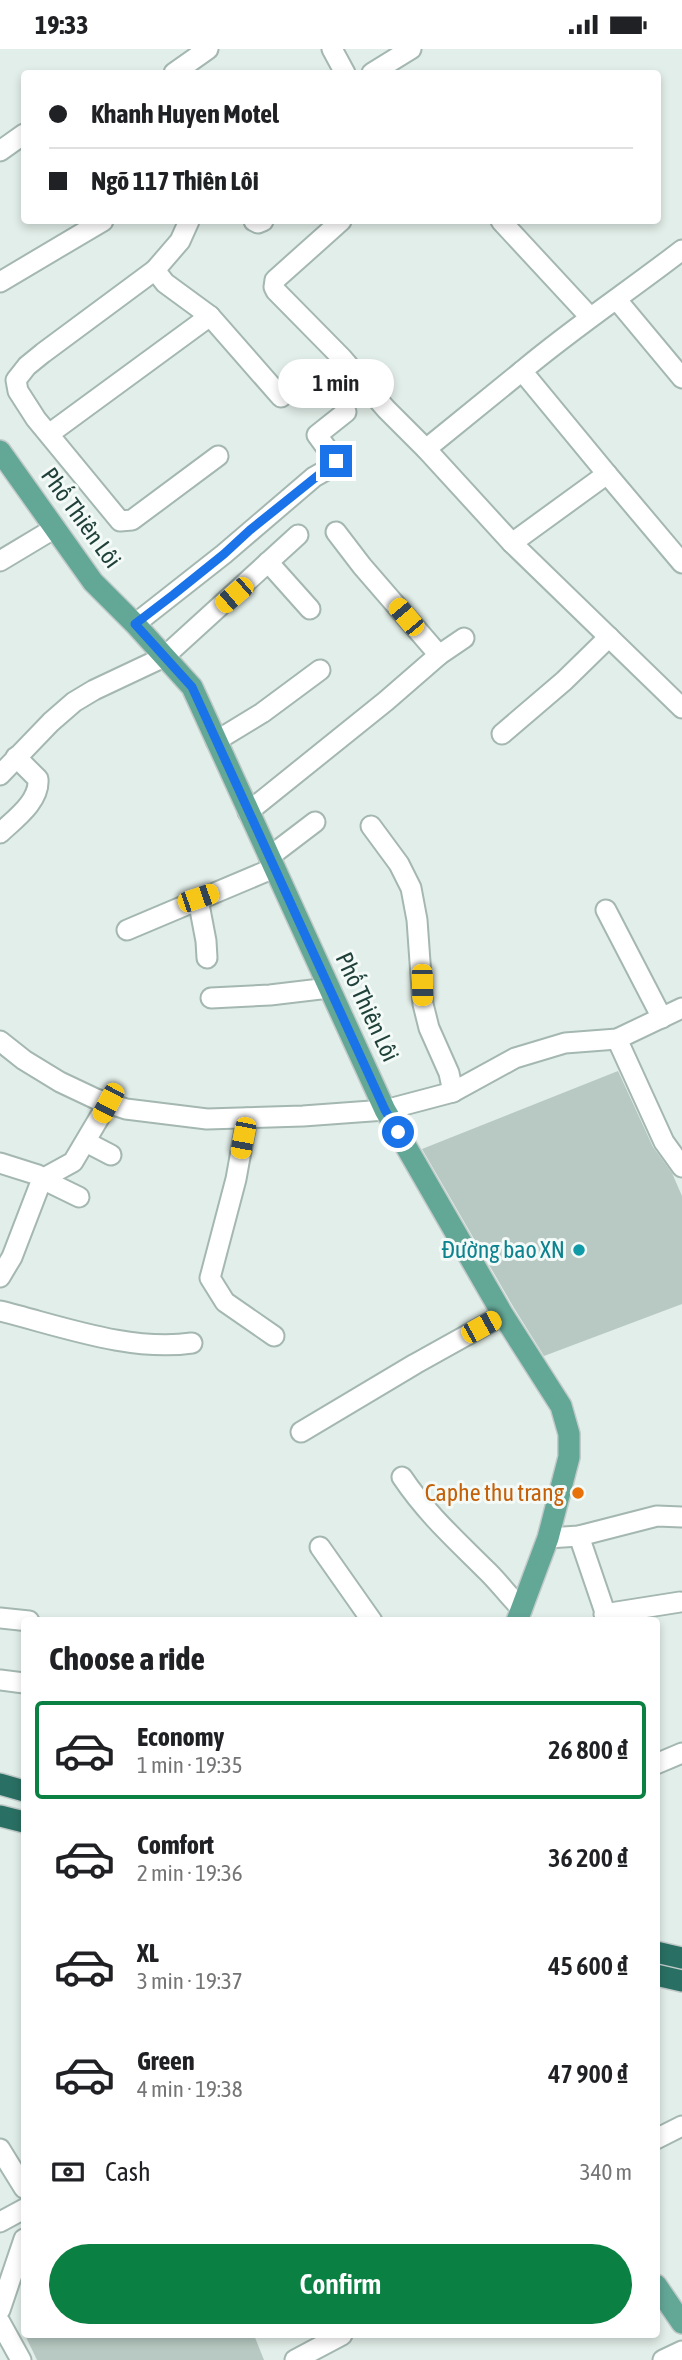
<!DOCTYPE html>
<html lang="en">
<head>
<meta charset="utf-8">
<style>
  body { margin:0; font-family:"Asap Condensed",sans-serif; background:#f2f2f2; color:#202124; height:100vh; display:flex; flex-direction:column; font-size:26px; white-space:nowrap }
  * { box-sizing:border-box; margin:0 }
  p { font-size:23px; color:#757577 }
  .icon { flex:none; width:38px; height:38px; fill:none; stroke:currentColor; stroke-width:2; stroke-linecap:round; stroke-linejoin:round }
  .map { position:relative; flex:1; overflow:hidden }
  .panel { position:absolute; left:21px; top:1568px; width:639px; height:721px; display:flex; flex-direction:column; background:#fff; border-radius:7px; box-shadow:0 4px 10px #0003 }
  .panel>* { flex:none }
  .banner { position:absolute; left:21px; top:21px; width:640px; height:154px; border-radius:7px; box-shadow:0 4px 10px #0003; display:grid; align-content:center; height:154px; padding:0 28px; background:#fff }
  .end { position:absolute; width:32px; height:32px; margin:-16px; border:9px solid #1a73e8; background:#fff; box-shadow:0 0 0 4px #fff }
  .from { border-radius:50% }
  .bubble { position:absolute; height:49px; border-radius:24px; background:#fff; box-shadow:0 4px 10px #0003; font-size:23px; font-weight:600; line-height:49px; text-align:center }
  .car { position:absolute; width:21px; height:42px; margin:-21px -10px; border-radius:9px; box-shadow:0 0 5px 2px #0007; background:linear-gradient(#f5c518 24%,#345 0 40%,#f5c518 0 76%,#345 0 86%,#f5c518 0) }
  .banner b { display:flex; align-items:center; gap:24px; height:66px; font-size:26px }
  .banner b+b { border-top:2px solid #e0e0e0 }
  .banner i { width:18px; height:18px; background:#202124 }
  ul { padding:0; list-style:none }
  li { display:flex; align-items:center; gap:21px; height:98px; margin:0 14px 10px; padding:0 14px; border:4px solid transparent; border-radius:7px }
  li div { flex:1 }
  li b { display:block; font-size:26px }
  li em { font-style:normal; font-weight:600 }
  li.active { border-color:#0b8043 }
  li>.icon { width:63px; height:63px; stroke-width:1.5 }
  h2 { padding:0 28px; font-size:32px; line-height:84px }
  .pay { display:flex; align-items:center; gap:18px; height:77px; padding:0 28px; font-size:26px }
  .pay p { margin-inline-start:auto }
  .cta { display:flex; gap:14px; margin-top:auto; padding:14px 28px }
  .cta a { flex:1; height:80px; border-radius:42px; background:#0b8043; color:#fff; font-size:28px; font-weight:600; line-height:80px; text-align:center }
  .status { display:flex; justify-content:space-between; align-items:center; height:49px; padding:0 35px; background:#fff; direction:ltr }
  .status svg { height:19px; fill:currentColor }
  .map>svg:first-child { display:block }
  .building { fill:#b7c9c2 }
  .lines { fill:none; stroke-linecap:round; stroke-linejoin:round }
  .minor-casing { stroke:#a4b7b1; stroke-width:23 }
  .major-casing { stroke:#c1cac8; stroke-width:24 }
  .highway-casing { stroke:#c1cac8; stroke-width:24 }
  .minor { stroke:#fff; stroke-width:19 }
  .major { stroke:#63a797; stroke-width:21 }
  .highway { stroke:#2a6f63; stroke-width:21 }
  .route { stroke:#1a73e8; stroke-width:9 }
  .culture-dot { fill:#0f9aa8; stroke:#f3faf7; stroke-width:2.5 }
  .food-dot { fill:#e8710a; stroke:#f3faf7; stroke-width:2.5 }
  .labels { text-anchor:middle; stroke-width:6; stroke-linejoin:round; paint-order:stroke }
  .street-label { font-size:24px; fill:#204139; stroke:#f3faf7 }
  .culture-label { font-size:24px; fill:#0d838f; stroke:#f3faf7; text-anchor:end }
  .food-label { font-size:24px; fill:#c56008; stroke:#f3faf7; text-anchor:end }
</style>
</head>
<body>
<div class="status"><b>19:33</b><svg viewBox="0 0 49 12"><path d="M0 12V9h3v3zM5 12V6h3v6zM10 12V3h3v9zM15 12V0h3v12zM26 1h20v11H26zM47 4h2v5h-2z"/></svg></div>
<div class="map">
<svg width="682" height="2311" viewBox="0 0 682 2311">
  <rect width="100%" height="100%" fill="#e2eee9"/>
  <g class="building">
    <polygon points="618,1022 653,1098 672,1124 682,1147 682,1255 544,1307 514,1259 422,1100"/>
    <polygon points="25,2286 254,2286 264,2311 37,2311"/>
  </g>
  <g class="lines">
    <g class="minor-casing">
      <g id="minor">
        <polyline points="332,0 345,24"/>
        <polyline points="174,24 208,0"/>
        <polyline points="372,24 411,0"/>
        <polyline points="0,102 24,85"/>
        <polyline points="254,172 258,174 263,172"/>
        <polyline points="341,172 275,231 274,238 276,242 342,309 386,360 426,400 512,494 682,659"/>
        <polyline points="501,172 590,268"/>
        <polyline points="155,221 180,192 189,172"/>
        <polyline points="0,233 103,172"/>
        <polyline points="617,251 682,329"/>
        <polyline points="49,385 210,267"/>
        <polyline points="426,400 522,322"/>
        <polyline points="218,407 132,471 120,472 36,370 18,342 16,331 27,317 43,304 155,221 165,234 210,267 281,348"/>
        <path d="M607 425 522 322C573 279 629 242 682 201"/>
        <polyline points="336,483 362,517 439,606"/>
        <polyline points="512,494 607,425 682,514"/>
        <polyline points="0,512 55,479"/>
        <polyline points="268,513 310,560"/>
        <polyline points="135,575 224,505 314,428 330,419 336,412 317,386 346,363"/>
        <polyline points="502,685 564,632 609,588"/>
        <polyline points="216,692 262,664 320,621"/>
        <polyline points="0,726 51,673 74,653 94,641 164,608 298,486"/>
        <polyline points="248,763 386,652 439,606 464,589"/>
        <polyline points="371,777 399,815 411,839 417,871 423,955 429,979 449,1024 453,1043"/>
        <path d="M0 784C15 770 40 752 38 730L16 708"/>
        <polyline points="269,808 315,773"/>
        <polyline points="198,850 206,892 207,909"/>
        <polyline points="606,861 662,969"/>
        <polyline points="127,881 274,819"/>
        <polyline points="211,949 270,946 329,939"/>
        <polyline points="617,990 664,1093 682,1118"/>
        <polyline points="0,992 24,1011 60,1033 96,1050 126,1060 207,1070 303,1067 385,1061 453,1043 515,1009 565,994 617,990 682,959"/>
        <polyline points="247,1069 236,1130 210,1229 225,1253 274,1287"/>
        <polyline points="86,1093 111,1106"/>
        <polyline points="0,1114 38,1126 42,1130 12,1208 0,1228"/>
        <polyline points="42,1130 73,1113 108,1054"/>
        <polyline points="42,1130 79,1148"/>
        <path d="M0 1262C61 1277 130 1303 192 1294"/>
        <polyline points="301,1383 415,1315 503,1266"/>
        <path d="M402 1428C427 1465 454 1489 485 1520 499 1533 509 1548 522 1560"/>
        <polyline points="579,1487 608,1572"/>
        <polyline points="548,1489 579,1487 657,1467 682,1468"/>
        <polyline points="320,1498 372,1572"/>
        <polyline points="604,1565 680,1553"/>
        <polyline points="0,1569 29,1572"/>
        <polyline points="0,1631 24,1634"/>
        <polyline points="656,1715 682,1704"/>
        <polyline points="656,2090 682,2077"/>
        <polyline points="0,2100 24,2139"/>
        <polyline points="0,2173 24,2160"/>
        <polyline points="0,2261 24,2190"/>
        <polyline points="0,2273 21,2311"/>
        <polyline points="295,2311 342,2286"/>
        <polyline points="663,2311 682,2302"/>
      </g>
    </g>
    <g class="major-casing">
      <g id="major">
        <polyline points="0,402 93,533 135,575 192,638 385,1061 503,1266 561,1357 569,1385 569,1408 548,1489 517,1572"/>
        <polyline points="656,2236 682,2274"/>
      </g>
    </g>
    <g class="highway-casing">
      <g id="highway">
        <polyline points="0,1735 24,1742"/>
        <polyline points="0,1767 24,1773"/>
        <polyline points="656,1903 682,1909"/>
        <polyline points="656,1926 682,1932"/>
      </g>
    </g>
    <use href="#minor" class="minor"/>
    <use href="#major" class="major"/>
    <use href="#highway" class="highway"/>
  </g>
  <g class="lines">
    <polyline class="route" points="336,412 250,481 224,505 173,546 135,575 192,638 385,1061 398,1083"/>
  </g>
  <circle class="culture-dot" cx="579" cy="1201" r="7"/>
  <circle class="food-dot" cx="578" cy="1444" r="7"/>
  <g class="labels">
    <g class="street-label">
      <text transform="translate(81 469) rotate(54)" y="8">Phố Thiên Lôi</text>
      <text transform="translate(367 958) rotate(65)" y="8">Phố Thiên Lôi</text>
    </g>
    <g class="culture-label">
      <text x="565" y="1209">Đường bao XN</text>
    </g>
    <g class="food-label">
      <text x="564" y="1452">Caphe thu trang</text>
    </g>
  </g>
</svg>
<i class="end from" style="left:398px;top:1083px"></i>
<i class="end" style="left:336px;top:412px"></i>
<div class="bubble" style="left:278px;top:310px;width:116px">1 min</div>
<i class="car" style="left:234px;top:546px;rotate:229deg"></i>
<i class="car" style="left:406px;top:568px;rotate:320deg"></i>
<i class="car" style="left:198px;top:849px;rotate:71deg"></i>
<i class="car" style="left:422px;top:936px;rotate:179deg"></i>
<i class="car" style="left:108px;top:1054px;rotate:208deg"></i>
<i class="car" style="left:243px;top:1089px;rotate:191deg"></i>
<i class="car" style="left:481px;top:1278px;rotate:61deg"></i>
<div class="banner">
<b><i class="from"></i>Khanh Huyen Motel</b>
<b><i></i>Ngõ 117 Thiên Lôi</b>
</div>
<section class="panel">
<h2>Choose a ride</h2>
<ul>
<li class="active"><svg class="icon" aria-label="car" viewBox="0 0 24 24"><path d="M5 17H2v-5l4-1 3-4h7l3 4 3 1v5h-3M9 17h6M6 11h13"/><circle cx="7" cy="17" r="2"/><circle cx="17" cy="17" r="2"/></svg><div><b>Economy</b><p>1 min · 19:35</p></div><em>26 800 ₫</em></li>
<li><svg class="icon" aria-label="car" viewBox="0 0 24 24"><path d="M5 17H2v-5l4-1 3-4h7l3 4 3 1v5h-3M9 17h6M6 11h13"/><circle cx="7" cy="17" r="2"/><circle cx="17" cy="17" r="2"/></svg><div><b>Comfort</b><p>2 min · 19:36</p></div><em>36 200 ₫</em></li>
<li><svg class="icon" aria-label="car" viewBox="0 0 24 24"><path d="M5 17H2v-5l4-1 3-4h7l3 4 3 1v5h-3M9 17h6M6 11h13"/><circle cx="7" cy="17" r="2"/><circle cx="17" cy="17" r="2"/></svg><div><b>XL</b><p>3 min · 19:37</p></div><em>45 600 ₫</em></li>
<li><svg class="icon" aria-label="car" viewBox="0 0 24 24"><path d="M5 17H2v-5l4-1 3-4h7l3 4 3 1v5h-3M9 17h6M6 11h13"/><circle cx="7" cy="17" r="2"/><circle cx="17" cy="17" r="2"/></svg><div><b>Green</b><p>4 min · 19:38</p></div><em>47 900 ₫</em></li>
</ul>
<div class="pay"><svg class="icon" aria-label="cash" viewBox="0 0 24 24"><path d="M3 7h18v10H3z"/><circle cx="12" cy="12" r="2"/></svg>Cash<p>340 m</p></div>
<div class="cta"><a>Confirm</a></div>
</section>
</div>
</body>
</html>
